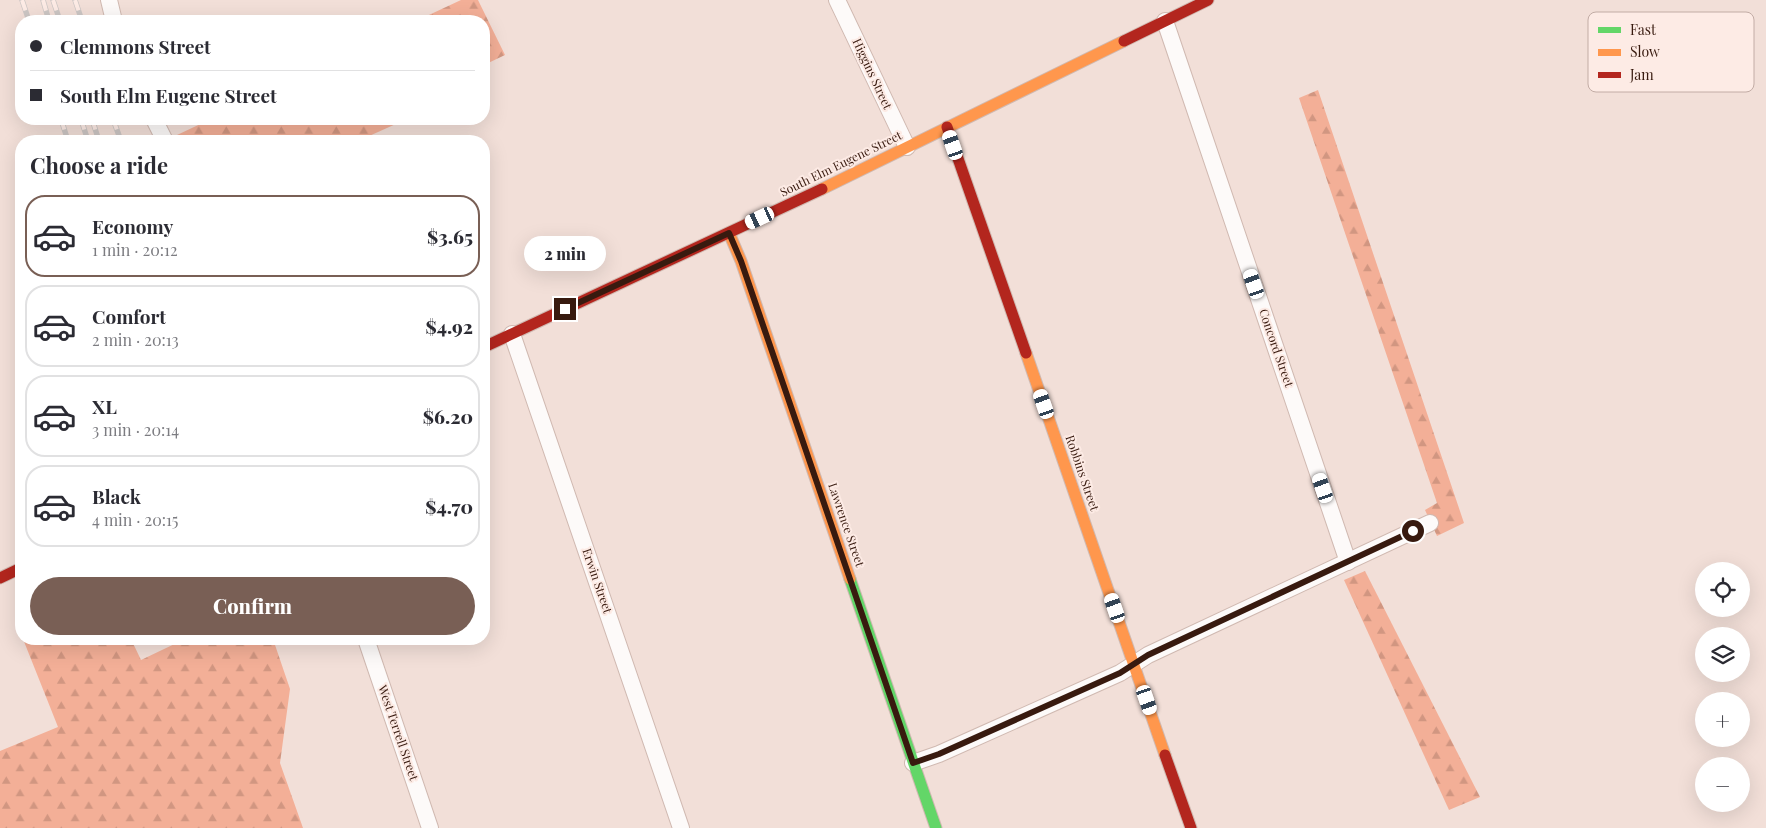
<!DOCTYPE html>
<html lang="en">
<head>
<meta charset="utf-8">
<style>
  body { margin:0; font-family:"Playfair Display",serif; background:#f7f7f7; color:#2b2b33; height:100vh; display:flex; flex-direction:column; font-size:19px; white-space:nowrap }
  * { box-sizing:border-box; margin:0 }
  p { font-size:16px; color:#7c7c81 }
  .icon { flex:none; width:28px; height:28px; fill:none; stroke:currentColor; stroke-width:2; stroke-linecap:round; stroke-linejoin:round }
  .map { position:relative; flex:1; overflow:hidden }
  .sheet { position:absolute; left:15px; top:135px; width:475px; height:510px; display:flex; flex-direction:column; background:#fff; border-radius:20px; box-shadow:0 5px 20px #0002 }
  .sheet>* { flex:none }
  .top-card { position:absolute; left:15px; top:15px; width:475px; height:110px; border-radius:20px; box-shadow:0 5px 20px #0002; display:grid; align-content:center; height:110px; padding:0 15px; background:#fff }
  .fabs { position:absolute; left:1695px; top:562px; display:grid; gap:10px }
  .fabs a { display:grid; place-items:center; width:55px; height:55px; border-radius:50%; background:#fff; box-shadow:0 5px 20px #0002; font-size:25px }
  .end { position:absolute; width:22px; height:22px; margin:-11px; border:6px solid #381a0f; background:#fff; box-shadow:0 0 0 2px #fff }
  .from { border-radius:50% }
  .bubble { position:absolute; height:35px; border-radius:18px; background:#fff; box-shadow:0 5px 20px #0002; font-size:16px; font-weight:800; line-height:35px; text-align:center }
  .car { position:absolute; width:15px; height:30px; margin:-15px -8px; border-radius:6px; box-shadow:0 0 4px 1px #0007; background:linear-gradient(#fff 24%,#345 0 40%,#fff 0 76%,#345 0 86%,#fff 0) }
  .top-card b { display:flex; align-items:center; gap:18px; height:48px; font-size:19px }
  .top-card b+b { border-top:1px solid #e1e1e2 }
  .top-card i { width:12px; height:12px; background:#2b2b33 }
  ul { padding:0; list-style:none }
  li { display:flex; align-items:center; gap:15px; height:82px; margin:0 10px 8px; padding:0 5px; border:2px solid #e1e1e2; border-radius:20px }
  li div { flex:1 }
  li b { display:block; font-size:19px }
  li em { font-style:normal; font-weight:800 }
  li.selected { border-color:#795f55 }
  li>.icon { width:45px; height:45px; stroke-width:1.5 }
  h2 { padding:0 15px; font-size:22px; line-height:60px }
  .primary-button { display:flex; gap:10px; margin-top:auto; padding:10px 15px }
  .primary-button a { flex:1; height:58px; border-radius:30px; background:#795f55; color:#fff; font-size:20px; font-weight:800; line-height:58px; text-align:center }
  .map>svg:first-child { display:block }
  .forest { fill:url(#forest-firs) }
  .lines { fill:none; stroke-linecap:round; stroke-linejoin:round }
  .street-casing { stroke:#d0b9b1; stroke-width:18 }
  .fast-casing { stroke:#d0b9b1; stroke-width:13 }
  .slow-casing { stroke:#d0b9b1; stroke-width:13 }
  .jam-casing { stroke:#d0b9b1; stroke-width:13 }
  .street { stroke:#fdfaf9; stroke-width:16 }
  .fast { stroke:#63d668; stroke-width:11 }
  .slow { stroke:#ff974d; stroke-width:11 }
  .jam { stroke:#b3261e; stroke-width:11 }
  .rail-casing { stroke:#ccc6c4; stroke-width:5.5 }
  .rail { stroke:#fdebe5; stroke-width:4; stroke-dasharray:11; stroke-linecap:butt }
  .route { stroke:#381a0f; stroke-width:6 }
  .labels { text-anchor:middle; stroke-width:4; stroke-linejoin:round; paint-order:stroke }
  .street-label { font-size:12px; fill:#381a0f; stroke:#fdebe5 }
  .key { fill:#fdebe5; stroke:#c2aca5; stroke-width:1 }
  .key-label { font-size:14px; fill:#381a0f }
</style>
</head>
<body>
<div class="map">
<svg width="1766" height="828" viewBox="0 0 1766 828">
  <defs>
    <pattern id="forest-firs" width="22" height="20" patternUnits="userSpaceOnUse" patternTransform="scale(1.25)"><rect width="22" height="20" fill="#f3af97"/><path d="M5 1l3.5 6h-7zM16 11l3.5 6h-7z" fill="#d19681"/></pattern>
  </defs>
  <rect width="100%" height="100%" fill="#f2dfd8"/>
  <g class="forest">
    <polygon points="461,0 478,0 505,55 484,65 484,21 416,21"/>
    <polygon points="1318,90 1464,523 1437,536 1425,510 1437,503 1299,98"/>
    <polygon points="211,119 407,119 358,141 180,141 177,135"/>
    <polygon points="1365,571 1480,797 1449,810 1344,580"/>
    <polygon points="23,639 131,639 141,660 185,639 273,639 290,689 280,763 303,828 0,828 0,751 58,727"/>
  </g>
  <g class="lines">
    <g class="street-casing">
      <g id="street">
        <polyline points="109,0 114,21"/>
        <polyline points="837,0 907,147"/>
        <polyline points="1165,21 1348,562"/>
        <polyline points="154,119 165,141"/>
        <polyline points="512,334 681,828"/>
        <polyline points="366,639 430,828"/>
        <polyline points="913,763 939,754 1120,673 1148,655 1430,523"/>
      </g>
    </g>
    <g class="fast-casing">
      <polyline id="fast" points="850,579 936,828"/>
    </g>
    <g class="slow-casing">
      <g id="slow">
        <polyline points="822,189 1124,41"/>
        <polyline points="729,233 741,261 850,579"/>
        <polyline points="1026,353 1165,755"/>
      </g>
    </g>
    <g class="jam-casing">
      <g id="jam">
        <polyline points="1124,41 1208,0"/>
        <polyline points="947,127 1026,353"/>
        <polyline points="484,347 822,189"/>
        <polyline points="0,578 21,568"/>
        <polyline points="1165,755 1191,828"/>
      </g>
    </g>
    <use href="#street" class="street"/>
    <use href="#fast" class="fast"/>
    <use href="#slow" class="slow"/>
    <use href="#jam" class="jam"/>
    <g class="rail-casing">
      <g id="rail">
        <polyline points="22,0 29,21"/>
        <polyline points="43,0 49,21"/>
        <polyline points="53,0 60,21"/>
        <polyline points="75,0 82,21"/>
        <polyline points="61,119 68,141"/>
        <polyline points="81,119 88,141"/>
        <polyline points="92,119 99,141"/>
        <polyline points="113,119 121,141"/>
      </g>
    </g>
    <use href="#rail" class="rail"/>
  </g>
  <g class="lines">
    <polyline class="route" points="565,309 729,233 741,261 913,763 939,754 1120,673 1148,655 1413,531"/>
  </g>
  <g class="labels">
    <g class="street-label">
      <text transform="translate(872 74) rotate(65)" y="4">Higgins Street</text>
      <text transform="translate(841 164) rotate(-26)" y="4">South Elm Eugene Street</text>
      <text transform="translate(1276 348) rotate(71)" y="4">Concord Street</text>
      <text transform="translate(1082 473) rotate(71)" y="4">Robbins Street</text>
      <text transform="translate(846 525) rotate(71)" y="4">Lawrence Street</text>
      <text transform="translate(597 581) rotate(71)" y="4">Erwin Street</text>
      <text transform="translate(398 733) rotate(71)" y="4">West Terrell Street</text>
    </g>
  </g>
  <rect x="1588" y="12" width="166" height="80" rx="8" class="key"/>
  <rect x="1598" y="27" width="23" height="6" fill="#63d668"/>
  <rect x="1598" y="49" width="23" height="7" fill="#ff974d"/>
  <rect x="1598" y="72" width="23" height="6" fill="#b3261e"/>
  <g class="key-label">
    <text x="1630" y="35">Fast</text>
    <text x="1630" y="57">Slow</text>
    <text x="1630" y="80">Jam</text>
  </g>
</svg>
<div class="fabs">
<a><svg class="icon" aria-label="locate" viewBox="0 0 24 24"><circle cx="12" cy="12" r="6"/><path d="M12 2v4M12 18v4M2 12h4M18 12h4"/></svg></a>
<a><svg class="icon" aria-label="layers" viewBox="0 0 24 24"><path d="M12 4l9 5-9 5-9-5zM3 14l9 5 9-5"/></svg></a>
<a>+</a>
<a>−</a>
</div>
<i class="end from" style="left:1413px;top:531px"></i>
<i class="end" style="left:565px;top:309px"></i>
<div class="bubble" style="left:524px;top:236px;width:82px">2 min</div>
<i class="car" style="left:953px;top:145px;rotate:341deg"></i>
<i class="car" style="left:760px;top:218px;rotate:245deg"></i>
<i class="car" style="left:1254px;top:284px;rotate:341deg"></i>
<i class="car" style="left:1044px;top:404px;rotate:341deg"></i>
<i class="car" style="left:1323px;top:488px;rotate:341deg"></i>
<i class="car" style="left:1115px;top:608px;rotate:341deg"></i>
<i class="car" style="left:1147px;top:700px;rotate:161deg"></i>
<div class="top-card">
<b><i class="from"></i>Clemmons Street</b>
<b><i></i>South Elm Eugene Street</b>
</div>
<section class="sheet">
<h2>Choose a ride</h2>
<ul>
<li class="selected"><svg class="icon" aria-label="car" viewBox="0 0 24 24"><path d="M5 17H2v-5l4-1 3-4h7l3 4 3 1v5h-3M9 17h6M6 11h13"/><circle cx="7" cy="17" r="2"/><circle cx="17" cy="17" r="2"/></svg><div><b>Economy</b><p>1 min · 20:12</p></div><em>$3.65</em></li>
<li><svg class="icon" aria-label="car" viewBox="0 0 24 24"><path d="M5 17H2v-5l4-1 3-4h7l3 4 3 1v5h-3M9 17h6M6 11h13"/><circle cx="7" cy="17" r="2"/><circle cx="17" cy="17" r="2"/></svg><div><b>Comfort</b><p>2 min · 20:13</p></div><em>$4.92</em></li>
<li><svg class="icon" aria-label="car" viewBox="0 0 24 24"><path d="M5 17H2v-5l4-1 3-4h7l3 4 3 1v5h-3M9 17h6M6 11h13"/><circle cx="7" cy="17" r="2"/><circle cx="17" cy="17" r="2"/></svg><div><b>XL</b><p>3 min · 20:14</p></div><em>$6.20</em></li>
<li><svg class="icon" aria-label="car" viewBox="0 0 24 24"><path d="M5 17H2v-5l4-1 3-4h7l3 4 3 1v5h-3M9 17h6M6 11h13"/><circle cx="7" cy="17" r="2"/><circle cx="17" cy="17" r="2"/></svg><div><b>Black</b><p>4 min · 20:15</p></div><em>$4.70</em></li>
</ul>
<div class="primary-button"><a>Confirm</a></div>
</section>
</div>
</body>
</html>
